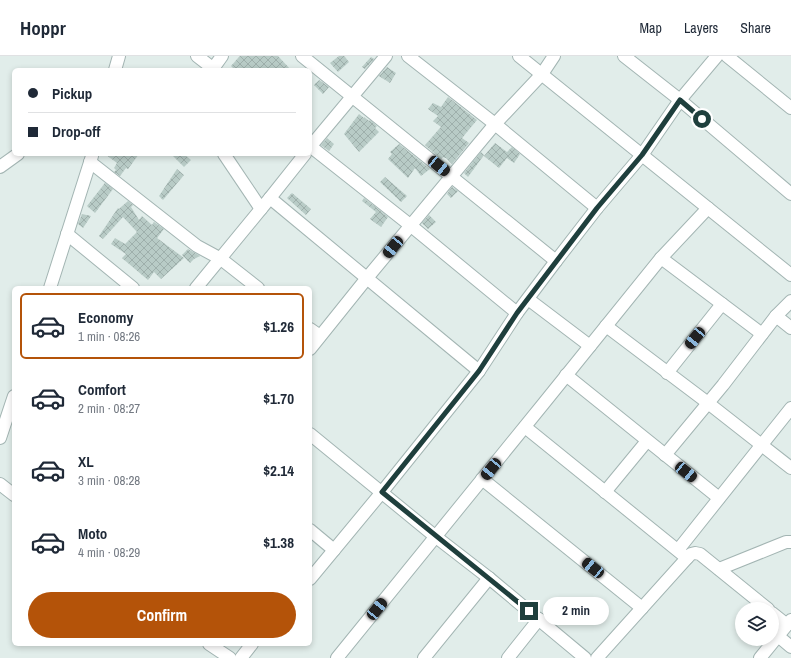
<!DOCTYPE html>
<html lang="en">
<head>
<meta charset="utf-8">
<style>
  body { margin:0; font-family:"Archivo Narrow",sans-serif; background:#f2f2f3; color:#1f2937; height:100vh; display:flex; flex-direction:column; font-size:15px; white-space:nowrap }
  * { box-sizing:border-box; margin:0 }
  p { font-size:13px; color:#747a83 }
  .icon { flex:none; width:22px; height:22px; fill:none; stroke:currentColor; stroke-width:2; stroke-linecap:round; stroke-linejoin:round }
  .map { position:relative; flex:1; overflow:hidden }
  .panel { position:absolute; left:12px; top:230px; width:300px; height:360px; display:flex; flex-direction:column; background:#fff; border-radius:6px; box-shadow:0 2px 6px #0003 }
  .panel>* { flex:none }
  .guide { position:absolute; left:12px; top:12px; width:300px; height:88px; border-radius:6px; box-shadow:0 2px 6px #0003; display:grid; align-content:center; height:88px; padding:0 16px; background:#fff }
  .buttons { position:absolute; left:735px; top:546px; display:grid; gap:8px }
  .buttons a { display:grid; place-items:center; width:44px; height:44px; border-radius:50%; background:#fff; box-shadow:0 2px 6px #0003; font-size:20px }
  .end { position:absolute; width:18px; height:18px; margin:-9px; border:5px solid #1f3f3d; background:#fff; box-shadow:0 0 0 2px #fff }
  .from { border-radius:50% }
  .bubble { position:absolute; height:28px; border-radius:14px; background:#fff; box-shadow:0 2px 6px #0003; font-size:13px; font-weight:700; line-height:28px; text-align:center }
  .car { position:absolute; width:12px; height:24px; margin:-12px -6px; border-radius:5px; box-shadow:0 0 3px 1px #0007; background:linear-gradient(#222 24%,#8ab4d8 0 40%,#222 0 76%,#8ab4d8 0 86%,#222 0) }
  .guide b { display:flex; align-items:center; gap:14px; height:38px; font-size:15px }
  .guide b+b { border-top:1px solid #e0e1e3 }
  .guide i { width:10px; height:10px; background:#1f2937 }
  ul { padding:7px 0 0; list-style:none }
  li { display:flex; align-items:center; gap:12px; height:66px; margin:0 8px 6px; padding:0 8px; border:2px solid transparent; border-radius:6px }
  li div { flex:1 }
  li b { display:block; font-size:15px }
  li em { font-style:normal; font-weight:700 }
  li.on { border-color:#b45309 }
  li>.icon { width:36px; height:36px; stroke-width:1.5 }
  .cta { display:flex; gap:8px; margin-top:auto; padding:8px 16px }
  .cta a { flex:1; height:46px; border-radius:24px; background:#b45309; color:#fff; font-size:16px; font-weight:700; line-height:46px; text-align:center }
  header { display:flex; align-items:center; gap:24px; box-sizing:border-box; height:56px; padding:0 20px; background:#fff; border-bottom:1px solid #e0e1e3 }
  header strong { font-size:19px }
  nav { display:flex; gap:22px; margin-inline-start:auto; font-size:14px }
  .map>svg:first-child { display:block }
  .building { fill:url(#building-cross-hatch) }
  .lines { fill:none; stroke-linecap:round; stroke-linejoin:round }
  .minor-casing { stroke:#a3b5b3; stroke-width:14 }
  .minor { stroke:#fff; stroke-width:12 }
  .route { stroke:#1f3f3d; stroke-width:5 }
</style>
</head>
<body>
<header>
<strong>Hoppr</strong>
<nav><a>Map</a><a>Layers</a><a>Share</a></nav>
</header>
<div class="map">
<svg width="791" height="602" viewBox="0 0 791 602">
  <defs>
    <pattern id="building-cross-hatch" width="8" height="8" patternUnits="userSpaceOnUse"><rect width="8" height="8" fill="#b8cbc6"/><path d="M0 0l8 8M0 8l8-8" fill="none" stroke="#9eafab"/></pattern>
  </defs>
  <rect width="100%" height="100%" fill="#e1edea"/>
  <g class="building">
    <polygon points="240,0 278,0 291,14 235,14 231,10"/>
    <polygon points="339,0 344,0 349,6 338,16 330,7"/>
    <polygon points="371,1 374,3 365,13 362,11"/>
    <polygon points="387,11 396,17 390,27 379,20"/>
    <polygon points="319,24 329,31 323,38 314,29"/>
    <polygon points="448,41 477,64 462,82 469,87 452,108 446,102 445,102 443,101 441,103 425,89 441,71 433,65 438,60 428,53 433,47 441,51"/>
    <polygon points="359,58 364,62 364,61 369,65 370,64 377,70 375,72 379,76 359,96 344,78"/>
    <polygon points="327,82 334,88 329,95 321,89"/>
    <polygon points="495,87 507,96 512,91 520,98 514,107 507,102 499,112 484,100"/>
    <polygon points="399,88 430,113 421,120 415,112 408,122 388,103 392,98 390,96"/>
    <polygon points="481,96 484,99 468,121 464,117"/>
    <polygon points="105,98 139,98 128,113 126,112 120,120 114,116 116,114 114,112 117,107"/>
    <polygon points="171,98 184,98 191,104 184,111"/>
    <polygon points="177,113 184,119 163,144 159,140"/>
    <polygon points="385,121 407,140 401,146 380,126"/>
    <polygon points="105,127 113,133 95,157 87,150"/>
    <polygon points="452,131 458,135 451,142 447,138"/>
    <polygon points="292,137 311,153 306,159 287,142"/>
    <polygon points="364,142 388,161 381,171 370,163 376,156 362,145"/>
    <polygon points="128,145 133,149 131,151 139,164 142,160 152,169 154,166 164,173 157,182 184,202 161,223 154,216 148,224 122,202 126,198 111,188 115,182 125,188 137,176 123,161 103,183 99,180 118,152 119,153"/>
    <polygon points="82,158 91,160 83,172 78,168"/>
    <polygon points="429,159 436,166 428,173 422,167"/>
    <polygon points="188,193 200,200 194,203 190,207 182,199"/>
  </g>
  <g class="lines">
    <g class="minor-casing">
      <g id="minor">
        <polyline points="197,0 215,14"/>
        <polyline points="302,0 556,205"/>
        <polyline points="408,0 495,68 597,152"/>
        <polyline points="519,0 791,219"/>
        <polyline points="624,0 680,44 791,138"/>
        <polyline points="727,0 791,52"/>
        <polyline points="115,14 119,0"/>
        <polyline points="212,14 222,0"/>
        <polyline points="310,90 410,169 517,257"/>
        <polyline points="310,91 386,0"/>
        <polyline points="224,98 261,153"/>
        <polyline points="90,106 197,190 221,203 258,232"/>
        <polyline points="0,111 18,98"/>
        <polyline points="270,142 479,315"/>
        <polyline points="67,178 133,232"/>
        <polyline points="661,202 762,278"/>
        <polyline points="50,232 92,100"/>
        <polyline points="196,232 270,142 305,98"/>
        <polyline points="528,243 590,290"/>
        <polyline points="776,260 791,272"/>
        <polyline points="606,270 708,347 791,412"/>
        <polyline points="310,273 320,280"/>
        <polyline points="310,293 367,222 495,68 542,18 554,0"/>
        <polyline points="667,317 722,248"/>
        <polyline points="566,319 719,442"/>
        <polyline points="525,371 687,502"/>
        <polyline points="310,378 436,481 489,522 585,602"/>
        <polyline points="0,382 14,340"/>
        <polyline points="665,399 723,329 776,260 791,245"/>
        <polyline points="482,423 642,552"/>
        <polyline points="0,428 14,439"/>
        <polyline points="605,436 647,385"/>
        <polyline points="310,474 334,494"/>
        <polyline points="678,494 791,352"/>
        <polyline points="719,513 786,486 791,486"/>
        <polyline points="310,523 382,436 479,315 517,257 556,205 597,152 642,99 680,44 717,0"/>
        <polyline points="772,557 787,569"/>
        <polyline points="778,580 791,591"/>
        <polyline points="209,588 230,602"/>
        <polyline points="241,602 252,588"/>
        <polyline points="337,602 544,347 661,202 708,152"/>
        <polyline points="424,602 489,522"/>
        <polyline points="508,602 539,563"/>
        <polyline points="597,602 687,502 691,498 695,497 700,498 768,553"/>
        <polyline points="760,602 791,564"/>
      </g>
    </g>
    <use href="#minor" class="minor"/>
  </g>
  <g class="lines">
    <polyline class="route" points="529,555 382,436 479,315 517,257 597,152 642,99 680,44 702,63"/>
  </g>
</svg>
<div class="buttons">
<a><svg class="icon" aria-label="layers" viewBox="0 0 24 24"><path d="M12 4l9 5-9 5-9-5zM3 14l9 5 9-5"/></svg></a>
</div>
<i class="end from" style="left:702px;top:63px"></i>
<i class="end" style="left:529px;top:555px"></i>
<div class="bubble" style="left:543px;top:541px;width:66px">2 min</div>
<i class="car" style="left:439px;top:110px;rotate:129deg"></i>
<i class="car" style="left:393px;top:191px;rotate:219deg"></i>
<i class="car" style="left:695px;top:282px;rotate:219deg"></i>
<i class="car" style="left:491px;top:413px;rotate:219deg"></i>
<i class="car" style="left:686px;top:416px;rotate:129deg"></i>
<i class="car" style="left:593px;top:512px;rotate:309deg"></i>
<i class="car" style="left:377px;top:553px;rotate:39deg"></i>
<div class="guide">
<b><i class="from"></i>Pickup</b>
<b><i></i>Drop-off</b>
</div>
<section class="panel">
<ul>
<li class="on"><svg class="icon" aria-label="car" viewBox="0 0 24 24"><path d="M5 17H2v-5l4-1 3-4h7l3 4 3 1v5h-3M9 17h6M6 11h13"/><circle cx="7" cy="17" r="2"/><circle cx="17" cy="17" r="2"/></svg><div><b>Economy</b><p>1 min · 08:26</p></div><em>$1.26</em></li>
<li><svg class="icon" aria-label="car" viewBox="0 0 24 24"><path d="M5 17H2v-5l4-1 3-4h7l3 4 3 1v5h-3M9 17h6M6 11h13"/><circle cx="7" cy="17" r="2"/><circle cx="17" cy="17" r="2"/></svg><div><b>Comfort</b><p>2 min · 08:27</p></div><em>$1.70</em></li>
<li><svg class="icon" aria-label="car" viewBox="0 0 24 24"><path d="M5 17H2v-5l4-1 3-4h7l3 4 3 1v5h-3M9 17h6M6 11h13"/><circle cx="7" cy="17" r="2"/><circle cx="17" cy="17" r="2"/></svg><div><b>XL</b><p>3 min · 08:28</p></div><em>$2.14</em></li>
<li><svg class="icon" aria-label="car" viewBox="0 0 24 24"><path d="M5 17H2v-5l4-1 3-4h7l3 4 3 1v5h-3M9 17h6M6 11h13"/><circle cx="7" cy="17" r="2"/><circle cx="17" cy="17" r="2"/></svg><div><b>Moto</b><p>4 min · 08:29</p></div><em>$1.38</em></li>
</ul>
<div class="cta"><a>Confirm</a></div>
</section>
</div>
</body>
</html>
